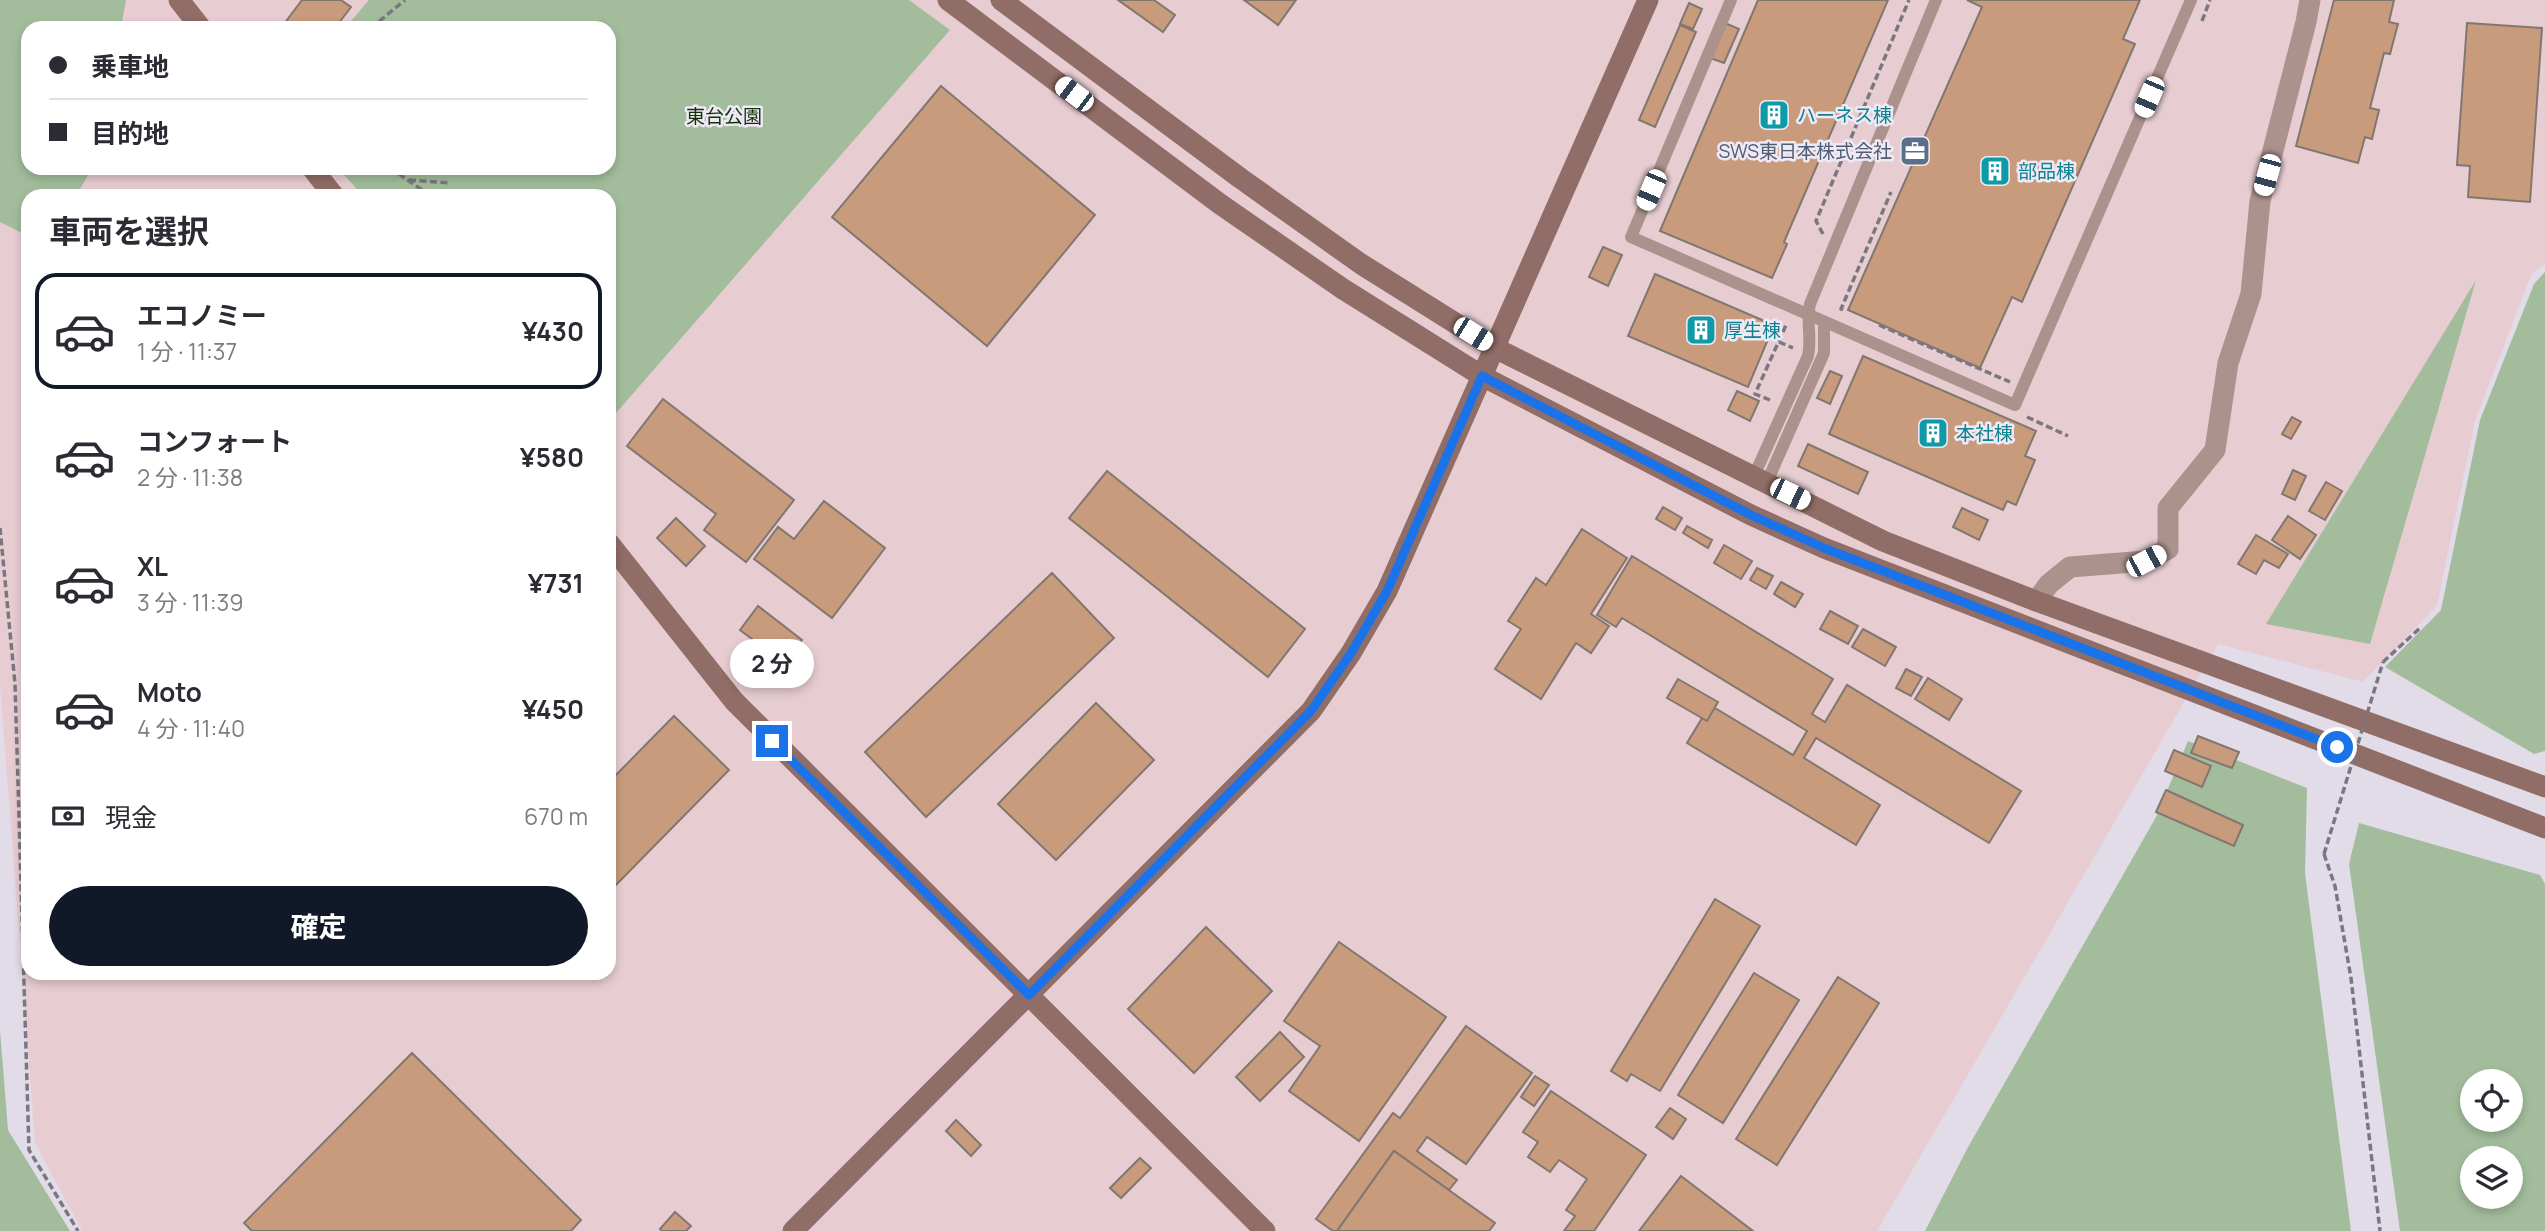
<!DOCTYPE html>
<html lang="ja">
<head>
<meta charset="utf-8">
<style>
  body { margin:0; font-family:Manrope,"Noto Sans JP",sans-serif; background:#f7f7f7; color:#2b2b33; height:100vh; display:flex; flex-direction:column; font-size:26px; white-space:nowrap }
  * { box-sizing:border-box; margin:0 }
  p { font-size:23px; color:#7c7c81 }
  .icon { flex:none; width:38px; height:38px; fill:none; stroke:currentColor; stroke-width:2; stroke-linecap:round; stroke-linejoin:round }
  .map { position:relative; flex:1; overflow:hidden }
  .sheet { position:absolute; left:21px; top:189px; width:595px; height:791px; display:flex; flex-direction:column; background:#fff; border-radius:21px; box-shadow:0 4px 10px #0003 }
  .sheet>* { flex:none }
  .banner { position:absolute; left:21px; top:21px; width:595px; height:154px; border-radius:21px; box-shadow:0 4px 10px #0003; display:grid; align-content:center; height:154px; padding:0 28px; background:#fff }
  .controls { position:absolute; left:2460px; top:1069px; display:grid; gap:14px }
  .controls a { display:grid; place-items:center; width:63px; height:63px; border-radius:50%; background:#fff; box-shadow:0 4px 10px #0003; font-size:35px }
  .end { position:absolute; width:32px; height:32px; margin:-16px; border:9px solid #1a73e8; background:#fff; box-shadow:0 0 0 4px #fff }
  .from { border-radius:50% }
  .bubble { position:absolute; height:49px; border-radius:24px; background:#fff; box-shadow:0 4px 10px #0003; font-size:23px; font-weight:700; line-height:49px; text-align:center }
  .car { position:absolute; width:21px; height:42px; margin:-21px -10px; border-radius:9px; box-shadow:0 0 5px 2px #0007; background:linear-gradient(#fff 24%,#345 0 40%,#fff 0 76%,#345 0 86%,#fff 0) }
  .banner b { display:flex; align-items:center; gap:24px; height:66px; font-size:26px }
  .banner b+b { border-top:2px solid #e1e1e2 }
  .banner i { width:18px; height:18px; background:#2b2b33 }
  ul { padding:0; list-style:none }
  li { display:flex; align-items:center; gap:21px; height:116px; margin:0 14px 10px; padding:0 14px; border:4px solid transparent; border-radius:21px }
  li div { flex:1 }
  li b { display:block; font-size:26px }
  li em { font-style:normal; font-weight:700 }
  li.current { border-color:#111827 }
  li>.icon { width:63px; height:63px; stroke-width:1.5 }
  h2 { padding:0 28px; font-size:32px; line-height:84px }
  .pay { display:flex; align-items:center; gap:18px; height:77px; padding:0 28px; font-size:26px }
  .pay p { margin-inline-start:auto }
  .button { display:flex; gap:14px; margin-top:auto; padding:14px 28px }
  .button a { flex:1; height:80px; border-radius:42px; background:#111827; color:#fff; font-size:28px; font-weight:700; line-height:80px; text-align:center }
  .map>svg:first-child { display:block }
  .industrial { fill:#e7cdd2; fill-rule:evenodd }
  .green { fill:#a3bd9c; fill-rule:evenodd }
  .building { fill:#c89b7d; stroke:#82776f; stroke-width:2 }
  .lines { fill:none; stroke-linecap:round; stroke-linejoin:round }
  .path { stroke:#7b7780; stroke-width:3.5; stroke-dasharray:7 3.5; stroke-linecap:butt }
  .lane { stroke:#ab928d; stroke-width:12 }
  .street { stroke:#ab928d; stroke-width:21 }
  .secondary { stroke:#906d66; stroke-width:21 }
  .path-bridge { stroke:#7b7780; stroke-width:3.5; stroke-dasharray:7 3.5; stroke-linecap:butt }
  .route { stroke:#1a73e8; stroke-width:9 }
  .labels { text-anchor:middle; stroke-width:5; stroke-linejoin:round; paint-order:stroke }
  .culture-label { font-size:19px; fill:#0d838f; stroke:#efe9f6; text-anchor:start }
  .park-label { font-size:19px; fill:#103207; stroke:#efe9f6 }
  .service-label { font-size:19px; fill:#4e5e75; stroke:#efe9f6; text-anchor:end }
</style>
</head>
<body>
<div class="map">
<svg width="2545" height="1231" viewBox="0 0 2545 1231">
  <rect width="100%" height="100%" fill="#e2dce9"/>
  <path class="industrial" d="M0 0H2545V264L2532 273 2475 421 2437 606 2363 682 2218 644 1877 1231H82L35 1143 0 685ZM28 28H609V168H28ZM28 196H609V973H28Z"/>
  <g class="green">
    <polygon points="0,0 126,0 121,28 28,28 28,168 92,168 76,196 28,196 28,236 0,222"/>
    <polygon points="369,0 909,0 950,30 609,421 609,196 363,196 338,168 609,168 609,28 345,28"/>
    <polygon points="2545,272 2545,751 2534,754 2385,667 2441,610 2480,420 2534,284"/>
    <polygon points="2476,280 2370,644 2266,624"/>
    <polygon points="2188,741 2307,788 2305,873 2351,1231 1925,1231 1967,1149 2156,817"/>
    <path d="M2359 823 2540 875 2545 884V1231H2400L2349 864ZM2473 1082H2511V1120H2473ZM2511 1158V1197H2473V1158Z"/>
    <polygon points="0,1030 8,1130 70,1231 0,1231"/>
  </g>
  <g class="building">
    <polygon points="302,0 341,0 351,7 335,28 281,28"/>
    <polygon points="1118,0 1154,0 1175,15 1163,32"/>
    <polygon points="1244,0 1296,0 1278,25"/>
    <polygon points="1758,0 1888,0 1784,242 1787,244 1772,278 1660,231"/>
    <polygon points="1967,0 2140,0 2123,39 2135,44 2022,302 2012,297 1980,368 1848,310 1982,7"/>
    <polygon points="2334,0 2394,0 2389,22 2398,24 2390,54 2384,53 2370,108 2379,110 2372,139 2365,137 2358,163 2296,146"/>
    <polygon points="1689,3 1702,9 1693,29 1680,24"/>
    <polygon points="1725,23 1739,29 1724,63 1710,58"/>
    <polygon points="2467,23 2542,28 2530,202 2468,197 2470,166 2457,165"/>
    <polygon points="1680,25 1696,32 1655,127 1639,120"/>
    <polygon points="941,86 1095,215 987,346 832,217"/>
    <polygon points="1603,247 1622,255 1608,286 1589,277"/>
    <polygon points="1655,274 1774,325 1748,387 1628,336"/>
    <polygon points="1863,356 2036,431 2025,456 2035,460 2016,505 2007,501 2003,510 1829,434"/>
    <polygon points="1830,371 1842,376 1830,404 1817,398"/>
    <polygon points="1737,391 1759,401 1750,421 1728,410"/>
    <polygon points="663,399 794,500 746,562 704,530 716,514 627,446"/>
    <polygon points="2292,417 2301,422 2291,439 2282,434"/>
    <polygon points="1808,444 1868,472 1858,494 1798,466"/>
    <polygon points="2293,470 2306,476 2295,500 2282,494"/>
    <polygon points="1107,471 1305,629 1268,677 1069,518"/>
    <polygon points="2326,482 2342,491 2325,520 2309,511"/>
    <polygon points="824,501 885,548 832,618 754,559 778,527 794,539"/>
    <polygon points="1663,507 1682,518 1675,530 1656,519"/>
    <polygon points="1962,508 1988,520 1979,540 1953,527"/>
    <polygon points="2288,516 2316,535 2300,559 2272,540"/>
    <polygon points="676,518 705,546 686,566 657,538"/>
    <polygon points="1687,526 1712,540 1708,548 1683,533"/>
    <polygon points="1582,529 1627,558 1591,614 1609,626 1591,653 1576,643 1541,699 1495,669 1521,629 1508,621 1536,578 1546,585"/>
    <polygon points="2256,535 2288,554 2279,568 2264,560 2256,574 2238,564"/>
    <polygon points="1724,545 1752,561 1741,579 1714,563"/>
    <polygon points="1632,556 1833,679 1812,714 1825,722 1847,685 2021,791 1989,843 1816,738 1804,758 1880,805 1856,845 1687,743 1710,705 1793,755 1807,731 1622,618 1616,627 1597,615"/>
    <polygon points="1757,568 1773,576 1766,589 1750,580"/>
    <polygon points="1052,573 1114,638 926,817 865,752"/>
    <polygon points="1781,582 1803,594 1795,607 1774,594"/>
    <polygon points="758,606 802,640 784,663 740,630"/>
    <polygon points="1830,611 1858,626 1848,644 1820,629"/>
    <polygon points="1863,629 1896,647 1885,666 1852,647"/>
    <polygon points="1906,669 1922,677 1911,696 1896,688"/>
    <polygon points="1928,678 1962,699 1949,720 1915,699"/>
    <polygon points="1678,679 1718,702 1707,721 1667,698"/>
    <polygon points="1096,703 1154,760 1056,860 998,804"/>
    <polygon points="674,716 729,770 609,892 609,782"/>
    <polygon points="2198,736 2239,752 2232,768 2191,753"/>
    <polygon points="2174,750 2211,766 2202,787 2165,771"/>
    <polygon points="2166,790 2243,825 2234,846 2156,812"/>
    <polygon points="1715,899 1760,926 1660,1091 1631,1074 1627,1081 1611,1071"/>
    <polygon points="1206,927 1272,991 1194,1073 1128,1009"/>
    <polygon points="1339,942 1446,1017 1359,1141 1289,1091 1320,1046 1284,1021"/>
    <polygon points="1754,973 1799,1000 1723,1123 1678,1095"/>
    <polygon points="1838,977 1879,1003 1777,1165 1736,1139"/>
    <polygon points="1466,1026 1532,1073 1466,1164 1427,1137 1417,1151 1457,1180 1449,1190 1394,1151 1337,1231 1333,1231 1316,1219 1393,1113 1400,1118"/>
    <polygon points="1280,1032 1304,1057 1260,1101 1236,1077"/>
    <polygon points="412,1053 581,1220 571,1231 252,1231 244,1223"/>
    <polygon points="1535,1076 1549,1085 1534,1106 1521,1097"/>
    <polygon points="1551,1091 1646,1155 1594,1231 1564,1231 1575,1216 1566,1210 1587,1179 1559,1160 1550,1172 1528,1157 1538,1142 1523,1132"/>
    <polygon points="1670,1108 1686,1119 1673,1139 1656,1127"/>
    <polygon points="956,1120 981,1145 971,1156 946,1131"/>
    <polygon points="1394,1151 1495,1223 1489,1231 1337,1231"/>
    <polygon points="1140,1158 1151,1168 1121,1198 1110,1188"/>
    <polygon points="1681,1176 1753,1231 1639,1231"/>
    <polygon points="675,1212 691,1226 686,1231 662,1231 660,1229"/>
  </g>
  <g class="lines">
    <g class="path">
      <polyline points="2202,21 2210,0"/>
      <polyline points="371,28 405,0"/>
      <polyline points="390,168 431,196"/>
      <polyline points="409,180 449,183"/>
      <polyline points="1823,234 1816,221 1909,0"/>
      <polyline points="1843,310 1841,309 1891,192"/>
      <polyline points="1879,325 2010,382"/>
      <polyline points="1779,342 1793,348"/>
      <polyline points="1770,400 1755,394 1787,323"/>
      <polyline points="2027,417 2068,436"/>
      <polyline points="0,528 15,684 29,1150 78,1231"/>
      <polyline points="2383,662 2420,628"/>
      <polyline points="2324,854 2335,886 2351,978 2380,1231"/>
    </g>
    <g class="lane">
      <polyline points="1731,0 1631,237 2015,405 2191,0"/>
      <path d="M1754 476 1808 356C1812 338 1806 321 1810 304L1936 0"/>
      <polyline points="1767,482 1824,353 1824,322"/>
    </g>
    <polyline class="street" points="2036,601 2049,584 2070,567 2146,561 2168,549 2168,508 2215,450 2228,363 2251,294 2260,201 2306,22 2310,0"/>
    <g class="secondary">
      <polyline points="179,0 201,28"/>
      <polyline points="948,0 1220,204 1343,289 1482,376 1751,515 1824,548 2545,828"/>
      <polyline points="1001,0 1240,178 1361,264 1495,348 1883,541 2036,601 2545,787"/>
      <polyline points="312,168 334,196"/>
      <polyline points="609,543 734,701 1265,1231"/>
      <polyline points="793,1231 1311,711 1351,653 1387,591 1648,0"/>
    </g>
    <polyline class="path-bridge" points="2324,854 2383,662"/>
  </g>
  <g class="lines">
    <polyline class="route" points="772,741 1029,995 1311,711 1351,653 1387,591 1482,376 1751,515 1824,548 2337,747"/>
  </g>
  <defs>
    <g id="building-square" transform="scale(1.575)"><rect x="-9" y="-9" width="18" height="18" rx="4" fill="#0f9aa8" stroke="#efe9f6"/><path d="M-4-6H4V6H1V3H-1V6H-4ZM-2.5-4.3h1.7v1.8h-1.7ZM.8-4.3h1.7v1.8H.8ZM-2.5-1h1.7V.8h-1.7ZM.8-1h1.7V.8H.8Z" fill="#fff"/></g>
    <g id="office-square" transform="scale(1.575)"><rect x="-9" y="-9" width="18" height="18" rx="4" fill="#5c6f8a" stroke="#efe9f6"/><path d="M-6-3h4V-5.5h4V-3h4V5H-6ZM-1-4.5V-3h2v-1.5ZM-6 0V1H6V0Z" fill="#fff"/></g>
  </defs>
  <g fill-rule="evenodd">
    <use href="#building-square" x="1774" y="115"/>
    <use href="#office-square" x="1915" y="151"/>
    <use href="#building-square" x="1995" y="171"/>
    <use href="#building-square" x="1701" y="330"/>
    <use href="#building-square" x="1933" y="433"/>
  </g>
  <g class="labels">
    <g class="culture-label">
      <text x="1797" y="122">ハーネス棟</text>
      <text x="2018" y="178">部品棟</text>
      <text x="1724" y="337">厚生棟</text>
      <text x="1956" y="440">本社棟</text>
    </g>
    <g class="park-label">
      <text x="724" y="123">東台公園</text>
    </g>
    <g class="service-label">
      <text x="1892" y="158">SWS東日本株式会社</text>
    </g>
  </g>
</svg>
<div class="controls">
<a><svg class="icon" aria-label="locate" viewBox="0 0 24 24"><circle cx="12" cy="12" r="6"/><path d="M12 2v4M12 18v4M2 12h4M18 12h4"/></svg></a>
<a><svg class="icon" aria-label="layers" viewBox="0 0 24 24"><path d="M12 4l9 5-9 5-9-5zM3 14l9 5 9-5"/></svg></a>
</div>
<i class="end from" style="left:2337px;top:747px"></i>
<i class="end" style="left:772px;top:741px"></i>
<div class="bubble" style="left:730px;top:639px;width:84px">2 分</div>
<i class="car" style="left:1074px;top:94px;rotate:307deg"></i>
<i class="car" style="left:2149px;top:97px;rotate:203deg"></i>
<i class="car" style="left:2267px;top:175px;rotate:195deg"></i>
<i class="car" style="left:1651px;top:190px;rotate:203deg"></i>
<i class="car" style="left:1473px;top:334px;rotate:122deg"></i>
<i class="car" style="left:1790px;top:494px;rotate:116deg"></i>
<i class="car" style="left:2146px;top:561px;rotate:62deg"></i>
<div class="banner">
<b><i class="from"></i>乗車地</b>
<b><i></i>目的地</b>
</div>
<section class="sheet">
<h2>車両を選択</h2>
<ul>
<li class="current"><svg class="icon" aria-label="car" viewBox="0 0 24 24"><path d="M5 17H2v-5l4-1 3-4h7l3 4 3 1v5h-3M9 17h6M6 11h13"/><circle cx="7" cy="17" r="2"/><circle cx="17" cy="17" r="2"/></svg><div><b>エコノミー</b><p>1 分 · 11:37</p></div><em>¥430</em></li>
<li><svg class="icon" aria-label="car" viewBox="0 0 24 24"><path d="M5 17H2v-5l4-1 3-4h7l3 4 3 1v5h-3M9 17h6M6 11h13"/><circle cx="7" cy="17" r="2"/><circle cx="17" cy="17" r="2"/></svg><div><b>コンフォート</b><p>2 分 · 11:38</p></div><em>¥580</em></li>
<li><svg class="icon" aria-label="car" viewBox="0 0 24 24"><path d="M5 17H2v-5l4-1 3-4h7l3 4 3 1v5h-3M9 17h6M6 11h13"/><circle cx="7" cy="17" r="2"/><circle cx="17" cy="17" r="2"/></svg><div><b>XL</b><p>3 分 · 11:39</p></div><em>¥731</em></li>
<li><svg class="icon" aria-label="car" viewBox="0 0 24 24"><path d="M5 17H2v-5l4-1 3-4h7l3 4 3 1v5h-3M9 17h6M6 11h13"/><circle cx="7" cy="17" r="2"/><circle cx="17" cy="17" r="2"/></svg><div><b>Moto</b><p>4 分 · 11:40</p></div><em>¥450</em></li>
</ul>
<div class="pay"><svg class="icon" aria-label="cash" viewBox="0 0 24 24"><path d="M3 7h18v10H3z"/><circle cx="12" cy="12" r="2"/></svg>現金<p>670 m</p></div>
<div class="button"><a>確定</a></div>
</section>
</div>
</body>
</html>
